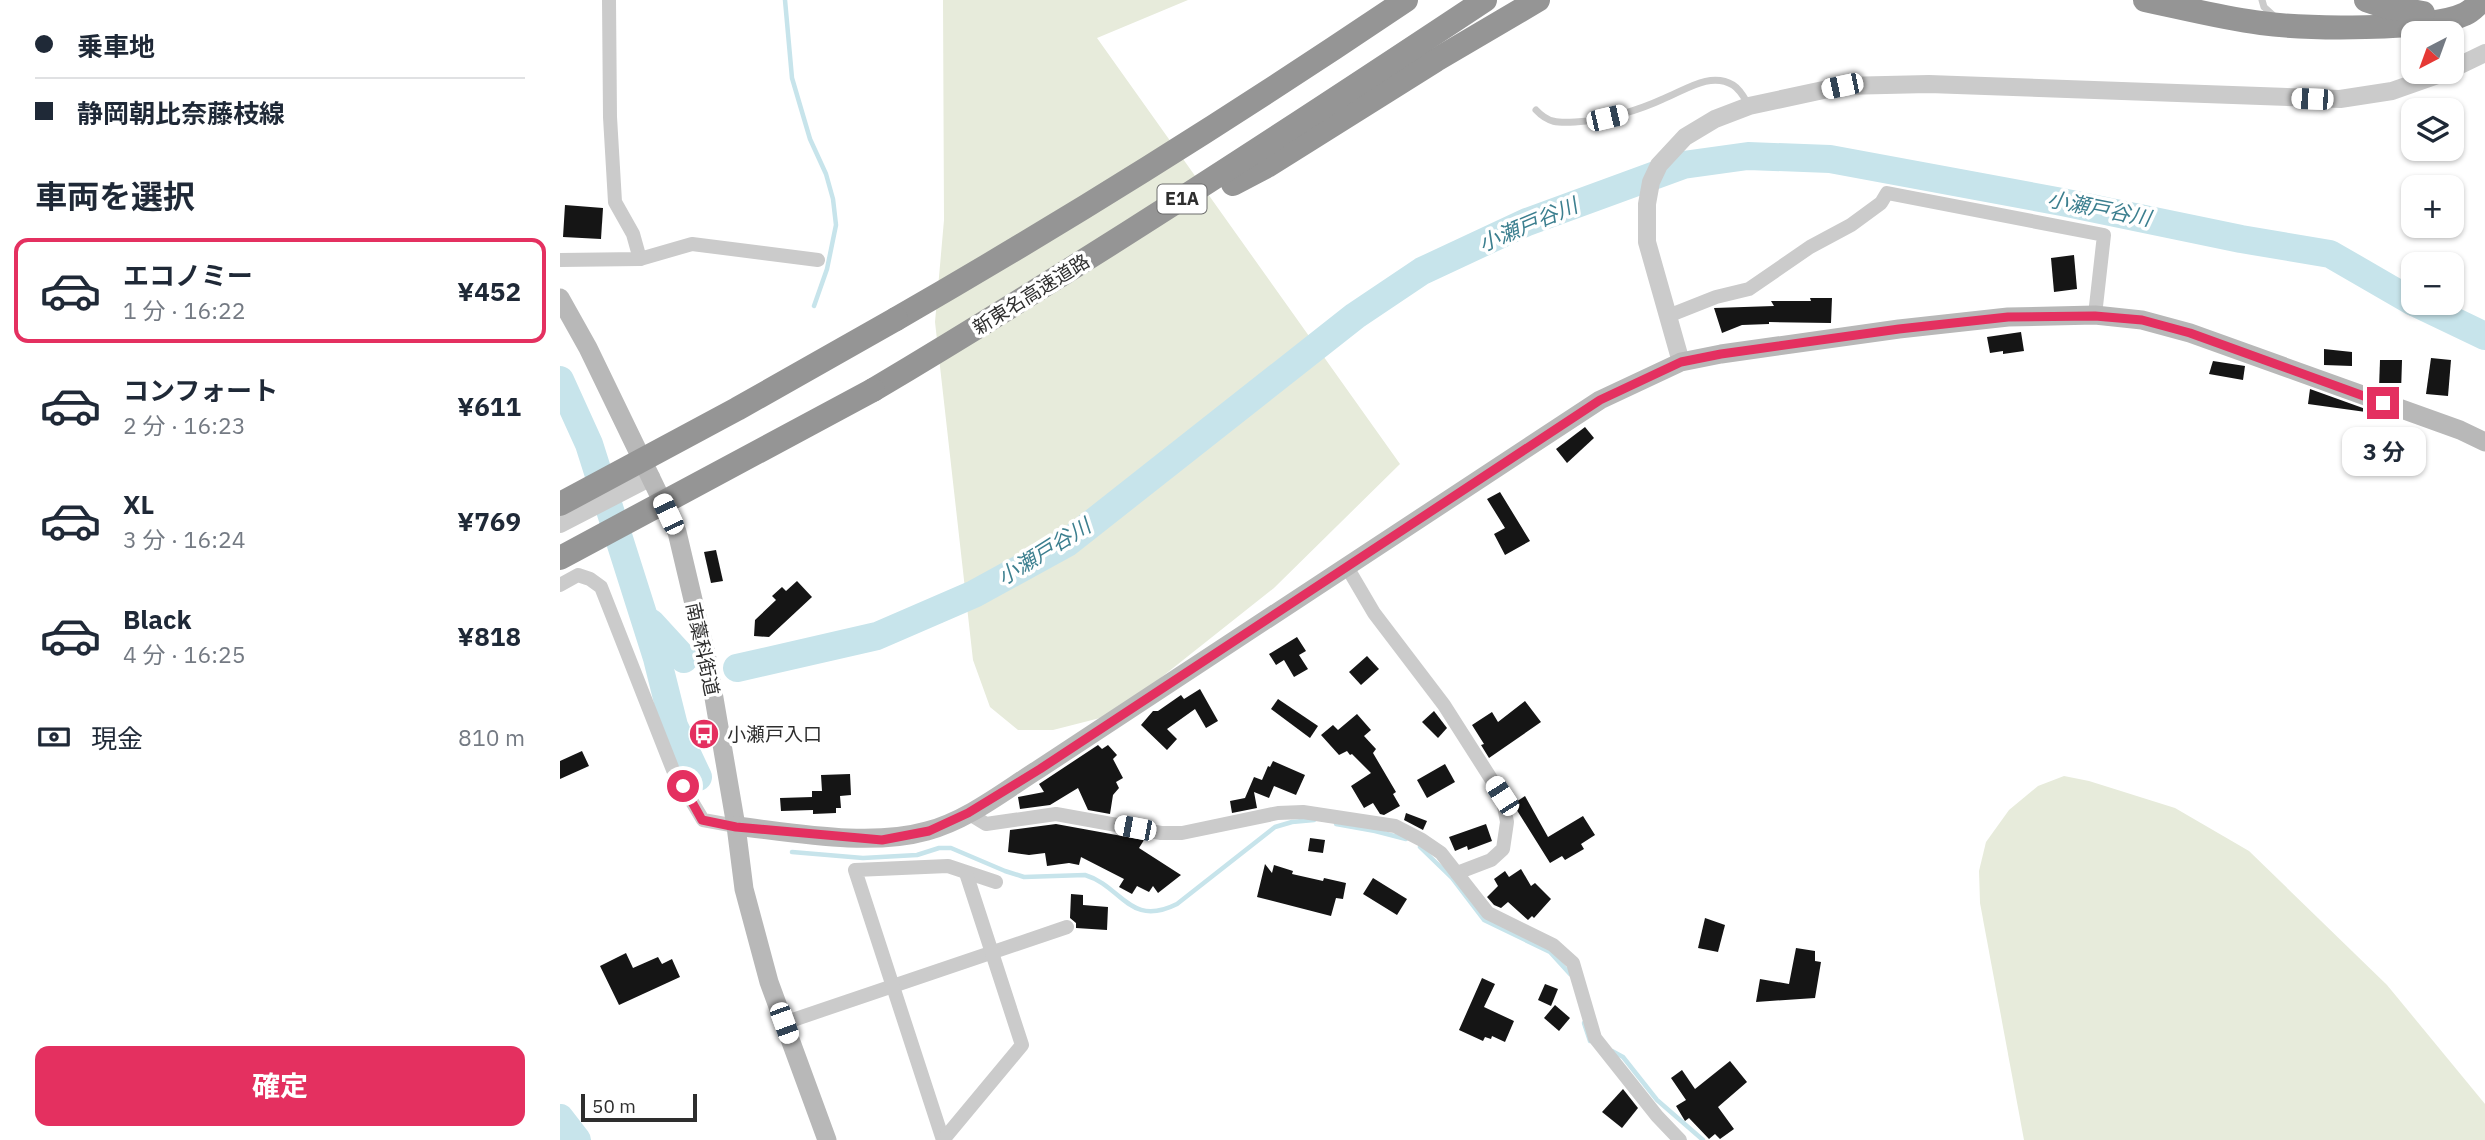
<!DOCTYPE html>
<html lang="ja">
<head>
<meta charset="utf-8">
<style>
  body { margin:0; font-family:"IBM Plex Sans","Noto Sans JP",sans-serif; background:#f2f2f3; color:#1f2937; height:100vh; display:flex; flex-direction:column; font-size:26px; white-space:nowrap }
  * { box-sizing:border-box; margin:0 }
  p { font-size:23px; color:#747a83 }
  .icon { flex:none; width:38px; height:38px; fill:none; stroke:currentColor; stroke-width:2; stroke-linecap:round; stroke-linejoin:round }
  .map { position:relative; flex:1; overflow:hidden }
  .sheet { display:flex; flex-direction:column; background:#fff; width:560px }
  .sheet>* { flex:none }
  .top-card { display:grid; align-content:center; height:154px; padding:0 35px; background:#fff }
  .needle { width:46px; rotate:221deg }
  .controls { position:absolute; left:1841px; top:21px; display:grid; gap:14px }
  .controls a { display:grid; place-items:center; width:63px; height:63px; border-radius:14px; background:#fff; box-shadow:0 2px 5px #0004; font-size:35px }
  .scale { position:absolute; left:21px; bottom:18px; width:116px; box-sizing:border-box; padding-left:7px; border:4px solid #2e2e2e; border-top:0; font-size:19px; line-height:24px; white-space:nowrap; color:#2e2e2e; -webkit-text-stroke:5px #fff; paint-order:stroke }
  .end { position:absolute; width:32px; height:32px; margin:-16px; border:9px solid #e43060; background:#fff; box-shadow:0 0 0 4px #fff }
  .from { border-radius:50% }
  .bubble { position:absolute; height:49px; border-radius:14px; background:#fff; box-shadow:0 2px 5px #0004; font-size:23px; font-weight:700; line-height:49px; text-align:center }
  .car { position:absolute; width:21px; height:42px; margin:-21px -10px; border-radius:9px; box-shadow:0 0 5px 2px #0007; background:linear-gradient(#fff 24%,#345 0 40%,#fff 0 76%,#345 0 86%,#fff 0) }
  .top-card b { display:flex; align-items:center; gap:24px; height:66px; font-size:26px }
  .top-card b+b { border-top:2px solid #e0e1e3 }
  .top-card i { width:18px; height:18px; background:#1f2937 }
  ul { padding:0; list-style:none }
  li { display:flex; align-items:center; gap:21px; height:105px; margin:0 14px 10px; padding:0 21px; border:4px solid transparent; border-radius:14px }
  li div { flex:1 }
  li b { display:block; font-size:26px }
  li em { font-style:normal; font-weight:700 }
  li.current { border-color:#e43060 }
  li>.icon { width:63px; height:63px; stroke-width:1.5 }
  h2 { padding:0 35px; font-size:32px; line-height:84px }
  .pay { display:flex; align-items:center; gap:18px; height:77px; padding:0 35px; font-size:26px }
  .pay p { margin-inline-start:auto }
  .action { display:flex; gap:14px; margin-top:auto; padding:14px 35px }
  .action a { flex:1; height:80px; border-radius:14px; background:#e43060; color:#fff; font-size:28px; font-weight:700; line-height:80px; text-align:center }
  main { display:flex; flex:1; min-height:0 }
  .map>svg:first-child { display:block }
  .green { fill:#e7ebdb }
  .lines { fill:none; stroke-linecap:round; stroke-linejoin:round }
  .stream { stroke:#c7e4eb; stroke-width:4.5 }
  .river { stroke:#c7e4eb; stroke-width:28 }
  .building { fill:#151515 }
  .service { stroke:#cbcbcb; stroke-width:7 }
  .minor { stroke:#cbcbcb; stroke-width:14 }
  .tertiary { stroke:#cbcbcb; stroke-width:18 }
  .secondary { stroke:#b8b8b8; stroke-width:19 }
  .motorway { stroke:#959595; stroke-width:24 }
  .motorway-bridge { stroke:#959595; stroke-width:24 }
  .route { stroke:#e43060; stroke-width:9 }
  .labels { text-anchor:middle; stroke-width:7; stroke-linejoin:round; paint-order:stroke }
  .shield { fill:#fff; stroke:#6d6d6d; stroke-width:2 }
  .shield-label { font-size:18px; font-weight:bold; fill:#2e2e2e }
  .street-label { font-size:19px; fill:#2e2e2e; stroke:#fff }
  .poi-label { font-size:19px; fill:#2e2e2e; stroke:#fff; text-anchor:start }
  .water-label { font-size:21px; font-style:italic; fill:#3c7f8f; stroke:#fff }
</style>
</head>
<body>
<main>
<section class="sheet">
<div class="top-card">
<b><i class="from"></i>乗車地</b>
<b><i></i>静岡朝比奈藤枝線</b>
</div>
<h2>車両を選択</h2>
<ul>
<li class="current"><svg class="icon" aria-label="car" viewBox="0 0 24 24"><path d="M5 17H2v-5l4-1 3-4h7l3 4 3 1v5h-3M9 17h6M6 11h13"/><circle cx="7" cy="17" r="2"/><circle cx="17" cy="17" r="2"/></svg><div><b>エコノミー</b><p>1 分 · 16:22</p></div><em>¥452</em></li>
<li><svg class="icon" aria-label="car" viewBox="0 0 24 24"><path d="M5 17H2v-5l4-1 3-4h7l3 4 3 1v5h-3M9 17h6M6 11h13"/><circle cx="7" cy="17" r="2"/><circle cx="17" cy="17" r="2"/></svg><div><b>コンフォート</b><p>2 分 · 16:23</p></div><em>¥611</em></li>
<li><svg class="icon" aria-label="car" viewBox="0 0 24 24"><path d="M5 17H2v-5l4-1 3-4h7l3 4 3 1v5h-3M9 17h6M6 11h13"/><circle cx="7" cy="17" r="2"/><circle cx="17" cy="17" r="2"/></svg><div><b>XL</b><p>3 分 · 16:24</p></div><em>¥769</em></li>
<li><svg class="icon" aria-label="car" viewBox="0 0 24 24"><path d="M5 17H2v-5l4-1 3-4h7l3 4 3 1v5h-3M9 17h6M6 11h13"/><circle cx="7" cy="17" r="2"/><circle cx="17" cy="17" r="2"/></svg><div><b>Black</b><p>4 分 · 16:25</p></div><em>¥818</em></li>
</ul>
<div class="pay"><svg class="icon" aria-label="cash" viewBox="0 0 24 24"><path d="M3 7h18v10H3z"/><circle cx="12" cy="12" r="2"/></svg>現金<p>810 m</p></div>
<div class="action"><a>確定</a></div>
</section>
<div class="map">
<svg width="1925" height="1140" viewBox="0 0 1925 1140">
  <rect width="100%" height="100%" fill="#fff"/>
  <g class="green">
    <polygon points="383,0 628,0 537,38 840,464 714,588 574,699 540,718 493,730 458,730 430,707 413,660 375,322 384,220"/>
    <polygon points="1504,776 1529,781 1615,808 1689,851 1827,985 1860,1025 1925,1104 1925,1140 1464,1140 1420,903 1419,871 1426,842 1449,810 1478,786"/>
  </g>
  <g class="lines">
    <g class="stream">
      <polyline points="225,0 232,78 250,139 266,174 273,199 276,225 267,269 254,306"/>
      <polyline points="776,824 815,831 846,839"/>
      <polyline points="860,847 892,878 924,920 990,952 1010,974"/>
      <path d="M232 852 303 858 357 855 379 848H391L445 871 464 877 525 875C562 886 569 928 617 904L715 827 732 822 754 820"/>
      <polyline points="1024,1023 1030,1041"/>
      <polyline points="1052,1051 1063,1057 1097,1100 1143,1140"/>
    </g>
    <g class="river">
      <polyline points="1856,303 1925,336"/>
      <polyline points="0,380 29,444 97,658 114,726 138,777"/>
      <polyline points="91,623 124,659"/>
      <polyline points="177,668 317,636 414,594 507,543 795,316 862,271 967,222 1123,165 1188,156 1270,159 1502,202 1681,239 1770,254 1853,302"/>
      <polyline points="0,1118 17,1140"/>
    </g>
  </g>
  <g class="building">
    <polygon points="5,205 43,208 41,239 3,237"/>
    <polygon points="1514,255 1517,289 1494,292 1491,258"/>
    <polygon points="1250,298 1272,298 1271,323 1209,322 1209,324 1182,325 1162,333 1154,308 1214,306 1211,301 1251,301"/>
    <polygon points="1461,332 1464,351 1443,354 1443,351 1430,353 1427,337"/>
    <polygon points="1764,349 1792,352 1792,366 1764,365"/>
    <polygon points="1871,358 1891,360 1888,396 1866,394"/>
    <polygon points="1820,360 1842,360 1841,393 1819,388"/>
    <polygon points="1653,361 1685,366 1683,380 1649,374"/>
    <polygon points="1750,389 1814,412 1813,413 1748,404"/>
    <polygon points="1025,427 1034,438 1007,463 996,449"/>
    <polygon points="940,492 970,541 945,555 934,534 945,528 927,499"/>
    <polygon points="156,550 163,581 151,583 144,552"/>
    <polygon points="237,581 252,597 209,637 194,636 195,620 216,600 212,596 222,587 226,591"/>
    <polygon points="737,637 746,651 739,655 748,669 734,677 724,660 716,665 709,654"/>
    <polygon points="807,656 819,669 801,685 789,672"/>
    <polygon points="640,689 658,721 646,728 635,709 607,729 617,739 607,750 581,725 593,711 598,711 621,695 624,699"/>
    <polygon points="718,699 758,726 750,738 711,709"/>
    <polygon points="965,701 981,722 929,758 921,745 924,744 912,725 932,712 938,722"/>
    <polygon points="874,711 887,728 878,738 862,722"/>
    <polygon points="797,714 811,730 804,736 816,749 813,753 836,792 833,794 840,806 824,815 820,814 813,803 804,808 791,786 811,773 792,754 790,755 787,751 779,755 761,735 773,725 778,730"/>
    <polygon points="538,745 542,749 548,745 557,755 553,759 563,778 556,782 559,788 553,795 550,814 528,810 518,788 490,805 460,809 458,797 484,792 479,784"/>
    <polygon points="22,751 29,766 0,779 0,761"/>
    <polygon points="713,761 745,775 736,795 714,786 709,798 694,792 697,808 672,813 670,801 685,798 694,777 702,780 708,766 710,767"/>
    <polygon points="885,764 895,782 867,798 857,780"/>
    <polygon points="290,774 291,795 280,796 281,808 276,808 276,813 253,814 253,810 221,811 220,798 252,797 252,791 262,791 261,775"/>
    <polygon points="965,796 988,837 1023,816 1035,835 1021,844 1024,849 1005,860 1002,856 990,863 953,804"/>
    <polygon points="846,813 867,821 863,830 844,820"/>
    <polygon points="496,824 584,840 579,848 621,875 598,893 593,886 589,892 577,886 572,894 559,887 564,879 521,857 519,865 509,863 487,866 485,853 469,855 448,852 450,830"/>
    <polygon points="926,824 932,841 908,850 907,846 895,851 889,837"/>
    <polygon points="750,838 765,840 763,853 748,851"/>
    <polygon points="705,864 712,873 714,865 733,871 732,874 763,881 764,878 786,883 783,899 776,898 771,916 697,897"/>
    <polygon points="961,869 971,886 975,883 991,899 974,918 972,916 968,920 948,902 941,908 934,905 927,897 938,886 934,879 945,871 949,877"/>
    <polygon points="813,878 847,899 837,915 803,894"/>
    <polygon points="511,894 523,895 523,905 548,907 547,930 516,928 516,923 510,918"/>
    <polygon points="1145,918 1165,925 1158,952 1138,948"/>
    <polygon points="1236,948 1255,951 1255,961 1261,962 1255,998 1196,1002 1200,979 1229,984"/>
    <polygon points="66,953 73,968 98,957 102,964 112,959 120,977 59,1005 40,966"/>
    <polygon points="922,978 935,984 924,1007 954,1021 945,1042 932,1036 931,1039 925,1037 923,1041 899,1030"/>
    <polygon points="985,984 998,989 991,1006 978,1000"/>
    <polygon points="995,1005 1010,1018 999,1031 984,1018"/>
    <polygon points="1170,1061 1187,1082 1158,1107 1174,1129 1160,1139 1155,1134 1149,1139 1129,1118 1125,1121 1116,1106 1126,1100 1111,1078 1122,1070 1135,1089"/>
    <polygon points="1063,1089 1078,1108 1062,1128 1042,1112"/>
  </g>
  <g class="lines">
    <g class="service">
      <polyline points="1702,0 1704,7 1714,16"/>
      <path d="M976 110C988 123 998 123 1015 122 1031 121 1047 119 1062 114 1076 110 1090 105 1103 99 1124 91 1150 71 1173 85 1181 90 1185 99 1189 106"/>
    </g>
    <g class="minor">
      <polyline points="49,0 50,117 55,202 73,234 80,259"/>
      <polyline points="0,260 80,259 132,244 258,260"/>
      <polyline points="1108,316 1156,297 1189,289 1250,247 1291,225 1321,203 1327,193 1544,235 1535,315"/>
      <polyline points="787,567 814,613 884,705 942,796 947,822 943,849 931,860 897,873"/>
      <polyline points="0,585 18,575 30,579 41,587 113,770 143,820 176,826"/>
      <polyline points="408,813 426,824 496,814 601,833 622,833 718,813 743,812 835,826 862,840 881,853 928,913 993,945 1013,963 1035,1038 1097,1116 1120,1140"/>
      <polyline points="224,1023 507,927"/>
      <polyline points="383,1140 295,870 388,866 436,882"/>
      <polyline points="383,1140 462,1045 406,873"/>
    </g>
    <g class="tertiary">
      <polyline points="1892,69 1925,53"/>
      <polyline points="1121,362 1087,242 1087,204 1091,182 1099,165 1125,137 1155,119 1189,106 1282,86 1369,84 1780,99 1832,91 1886,72"/>
      <polyline points="0,524 91,477"/>
    </g>
    <g class="secondary">
      <polyline points="0,298 28,348 117,532 148,663 176,826 184,889 209,982 267,1140"/>
      <path d="M176 826C236 833 310 847 367 831 408 820 444 791 479 769L1040 400 1121 362 1161 354 1339 329 1448 317 1535 315 1582 320 1630 333 1900 430 1925 442"/>
    </g>
    <g class="motorway">
      <path d="M1585 0C1623 8 1662 18 1701 23 1744 29 1869 31 1905 14 1912 11 1917 5 1922 0"/>
      <polyline points="1806,0 1827,7 1863,13"/>
      <polyline points="673,184 707,166 876,60 978,0"/>
      <path d="M336 319C510 219 680 112 846 0"/>
      <path d="M313 390C521 266 723 134 925 0"/>
    </g>
    <g class="motorway-bridge">
      <polyline points="0,504 177,409 336,319"/>
      <polyline points="0,558 313,390"/>
    </g>
  </g>
  <g class="lines">
    <polyline class="route" points="123,786 142,820 176,827 322,840 369,831 408,813 480,769 1040,400 1121,362 1161,354 1339,329 1448,317 1535,316 1582,320 1630,333 1823,403"/>
  </g>
  <defs>
    <g id="bus-disc" transform="scale(1.575)"><circle r="9.5" fill="#e43060" stroke="#fff"/><path d="M-5-6H5V4H4V6H2V4H-2V6H-4V4H-5ZM-3.5-4V0h7V-4ZM-3.5 1.2v1.5H-2V1.2ZM2 1.2v1.5H3.5V1.2Z" fill="#fff"/></g>
  </defs>
  <g fill-rule="evenodd">
    <use href="#bus-disc" x="144" y="734"/>
  </g>
  <g class="labels">
    <rect class="shield" x="597.5" y="184.5" width="49" height="29" rx="5"/>
    <g class="shield-label">
      <text x="622" y="205">E1A</text>
    </g>
    <g class="street-label">
      <text transform="translate(471 294) rotate(-32)" y="7">新東名高速道路</text>
      <text transform="translate(143 649) rotate(78)" y="7">南藁科街道</text>
    </g>
    <g class="poi-label">
      <text x="167" y="741">小瀬戸入口</text>
    </g>
    <g class="water-label">
      <text transform="translate(1539 209) rotate(11)" y="7">小瀬戸谷川</text>
      <text transform="translate(968 225) rotate(-23)" y="7">小瀬戸谷川</text>
      <text transform="translate(484 552) rotate(-32)" y="7">小瀬戸谷川</text>
    </g>
  </g>
</svg>
<div class="controls">
<a><svg class="needle" viewBox="-14 -14 28 28"><path d="M0-13l5 13h-10z" fill="#e53935"/><path d="M0 13l5-13h-10z" fill="#747a83"/></svg></a>
<a><svg class="icon" aria-label="layers" viewBox="0 0 24 24"><path d="M12 4l9 5-9 5-9-5zM3 14l9 5 9-5"/></svg></a>
<a>+</a>
<a>−</a>
</div>
<div class="scale">50 m</div>
<i class="end from" style="left:123px;top:786px"></i>
<i class="end" style="left:1823px;top:403px"></i>
<div class="bubble" style="left:1782px;top:427px;width:84px">3 分</div>
<i class="car" style="left:1282px;top:86px;rotate:258deg"></i>
<i class="car" style="left:1752px;top:99px;rotate:272deg"></i>
<i class="car" style="left:1047px;top:118px;rotate:77deg"></i>
<i class="car" style="left:108px;top:514px;rotate:335deg"></i>
<i class="car" style="left:942px;top:796px;rotate:327deg"></i>
<i class="car" style="left:575px;top:828px;rotate:281deg"></i>
<i class="car" style="left:224px;top:1023px;rotate:160deg"></i>
</div>
</main>
</body>
</html>
